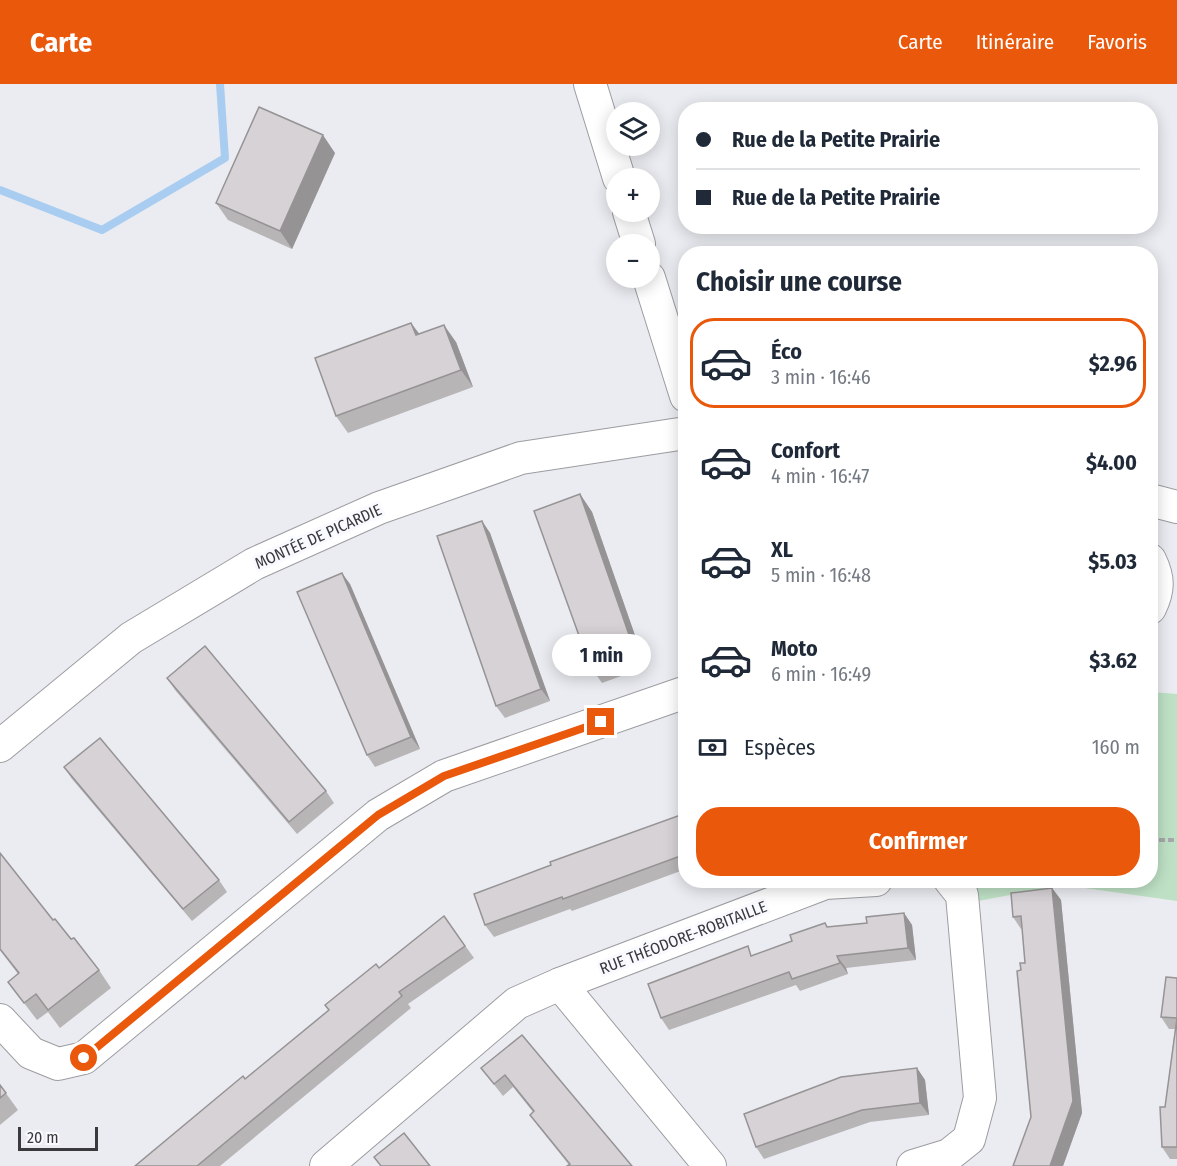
<!DOCTYPE html>
<html lang="fr">
<head>
<meta charset="utf-8">
<style>
  body { margin:0; font-family:"Fira Sans Condensed",sans-serif; background:#f6f6f7; color:#1f2937; height:100vh; display:flex; flex-direction:column; font-size:22px; white-space:nowrap }
  * { box-sizing:border-box; margin:0 }
  p { font-size:20px; color:#747a83 }
  .icon { flex:none; width:33px; height:33px; fill:none; stroke:currentColor; stroke-width:2; stroke-linecap:round; stroke-linejoin:round }
  .map { position:relative; flex:1; overflow:hidden }
  .details { position:absolute; left:678px; top:162px; width:480px; height:642px; display:flex; flex-direction:column; background:#fff; border-radius:24px; box-shadow:0 3px 15px #0003 }
  .details>* { flex:none }
  .guide { position:absolute; left:678px; top:18px; width:480px; height:132px; border-radius:24px; box-shadow:0 3px 15px #0003; display:grid; align-content:center; height:132px; padding:0 18px; background:#fff }
  .tools { position:absolute; left:606px; top:18px; display:grid; gap:12px }
  .tools a { display:grid; place-items:center; width:54px; height:54px; border-radius:50%; background:#fff; box-shadow:0 3px 15px #0003; font-size:30px }
  .scale { position:absolute; left:18px; bottom:15px; width:80px; box-sizing:border-box; padding-left:6px; border:3px solid #3a3a3c; border-top:0; font-size:16px; line-height:21px; white-space:nowrap; color:#3a3a3c; -webkit-text-stroke:4px #f9faff; paint-order:stroke }
  .end { position:absolute; width:27px; height:27px; margin:-14px; border:8px solid #ea580c; background:#fff; box-shadow:0 0 0 3px #fff }
  .from { border-radius:50% }
  .bubble { position:absolute; height:42px; border-radius:21px; background:#fff; box-shadow:0 3px 15px #0003; font-size:20px; font-weight:700; line-height:42px; text-align:center }
  .guide b { display:flex; align-items:center; gap:21px; height:57px; font-size:22px }
  .guide b+b { border-top:2px solid #e0e1e3 }
  .guide i { width:15px; height:15px; background:#1f2937 }
  ul { padding:0; list-style:none }
  li { display:flex; align-items:center; gap:18px; height:90px; margin:0 12px 9px; padding:0 6px; border:3px solid transparent; border-radius:24px }
  li div { flex:1 }
  li b { display:block; font-size:22px }
  li em { font-style:normal; font-weight:700 }
  li.selected { border-color:#ea580c }
  li>.icon { width:54px; height:54px; stroke-width:1.5 }
  h2 { padding:0 18px; font-size:27px; line-height:72px }
  .pay { display:flex; align-items:center; gap:15px; height:66px; padding:0 18px; font-size:22px }
  .pay p { margin-inline-start:auto }
  .button { display:flex; gap:12px; margin-top:auto; padding:12px 18px }
  .button a { flex:1; height:69px; border-radius:24px; background:#ea580c; color:#fff; font-size:24px; font-weight:700; line-height:69px; text-align:center }
  header { display:flex; align-items:center; gap:36px; box-sizing:border-box; height:84px; padding:0 30px; background:#ea580c; color:#fff }
  header strong { font-size:28px }
  nav { display:flex; gap:33px; margin-inline-start:auto; font-size:21px }
  .map>svg:first-child { display:block }
  .green { fill:#bee1c5 }
  .lines { fill:none; stroke-linecap:round; stroke-linejoin:round }
  .stream { stroke:#a9cdf1; stroke-width:8 }
  .minor-casing { stroke:#9c9da1; stroke-width:34 }
  .path { stroke:#a7a8ac; stroke-width:4; stroke-dasharray:6 3; stroke-linecap:butt }
  .minor { stroke:#fff; stroke-width:32 }
  .wall { fill:#b8b5b7 }
  .shaded-wall { fill:#969395 }
  .building { fill:#d6d2d5; stroke:#969395; stroke-width:1.5 }
  .route { stroke:#ea580c; stroke-width:8 }
  .labels { text-anchor:middle; stroke-width:6; stroke-linejoin:round; paint-order:stroke }
  .street-label { font-size:16px; fill:#3a3a3c; stroke:#f9faff }
</style>
</head>
<body>
<header>
<strong>Carte</strong>
<nav><a>Carte</a><a>Itinéraire</a><a>Favoris</a></nav>
</header>
<div class="map">
<svg width="1177" height="1082" viewBox="0 0 1177 1082">
  <rect width="100%" height="100%" fill="#ebecf1"/>
  <polygon class="green" points="1151,608 1177,610 1177,817 1063,801 978,817 978,808 968,797 1150,796"/>
  <g class="lines">
    <polyline class="stream" points="0,106 102,146 225,74 220,0"/>
    <g class="minor-casing">
      <g id="minor">
        <polyline points="590,0 619,94"/>
        <polyline points="629,128 639,160"/>
        <polyline points="649,194 686,312"/>
        <polyline points="1150,416 1177,423"/>
        <path d="M1150 476C1159 494 1159 506 1150 524"/>
        <polyline points="0,662 131,554 254,480 379,424 521,374 686,349"/>
        <polyline points="560,900 710,1082"/>
        <polyline points="0,936 31,969 58,980 84,974 378,731 444,692 686,608"/>
        <polyline points="326,1082 517,919 560,900 825,799 876,796"/>
        <polyline points="913,1082 949,1071 969,1055 980,1014 962,811 950,796"/>
      </g>
    </g>
    <polyline class="path" points="1150,756 1177,756"/>
    <use href="#minor" class="minor"/>
  </g>
  <g class="wall">
    <polygon points="335,69 292,165 228,136 216,119"/>
    <polygon points="411,239 419,250 456,258 473,303 348,349 336,332"/>
    <polygon points="580,410 592,428 646,583 602,599 590,582"/>
    <polygon points="482,437 490,449 550,617 505,634 496,622"/>
    <polygon points="350,500 420,665 375,683 367,671"/>
    <polygon points="167,594 326,707 334,719 297,750 175,606"/>
    <polygon points="64,683 219,796 227,808 192,837 72,695"/>
    <polygon points="686,729 686,785 572,827 570,825 494,853 485,841 551,781"/>
    <polygon points="0,769 53,836 99,886 111,904 60,944 48,928 37,936 8,898 18,890 0,866"/>
    <polygon points="1052,804 1061,816 1082,1029 1063,1082 1013,1082 1031,1033 1021,886 1025,879 1022,845 1021,845 1013,833"/>
    <polygon points="904,829 912,841 916,876 846,884 848,890 800,907 796,901 669,946 661,934 754,871 792,857 825,839 828,843 867,839"/>
    <polygon points="444,832 474,874 408,920 411,924 220,1082 135,1082 245,995 379,884"/>
    <polygon points="1177,894 1177,1075 1170,1075 1162,1063 1165,1023 1175,945 1169,945 1161,933"/>
    <polygon points="522,951 632,1082 569,1081 538,1042 530,1031 533,1028 513,1003 503,1012 481,984"/>
    <polygon points="917,984 925,996 929,1031 870,1038 764,1075 756,1063"/>
    <polygon points="0,1001 18,1026 0,1041"/>
  </g>
  <g class="shaded-wall">
    <polygon points="323,51 335,69 292,165 280,147"/>
    <polygon points="411,239 424,256 416,251"/>
    <polygon points="444,241 456,258 473,303 461,286"/>
    <polygon points="580,410 592,428 646,583 634,565"/>
    <polygon points="482,437 490,449 550,617 541,605"/>
    <polygon points="342,489 350,500 420,665 411,653"/>
    <polygon points="1052,804 1061,816 1082,1029 1063,1082 1050,1082"/>
    <polygon points="904,829 912,841 916,876 908,864"/>
    <polygon points="837,872 846,884 848,890 840,879"/>
    <polygon points="917,984 925,996 929,1031 920,1019"/>
  </g>
  <g class="building">
    <polygon points="259,23 323,51 280,147 216,119"/>
    <polygon points="411,239 416,251 444,241 461,286 336,332 315,274"/>
    <polygon points="580,410 634,565 590,582 534,427"/>
    <polygon points="686,419 686,433 681,421"/>
    <polygon points="482,437 541,605 496,622 437,452"/>
    <polygon points="342,489 411,653 367,671 297,508"/>
    <polygon points="205,562 326,707 289,738 167,594"/>
    <polygon points="100,654 219,796 183,825 64,683"/>
    <polygon points="686,729 686,770 563,815 562,813 485,841 474,810 551,781 550,778"/>
    <polygon points="0,769 53,836 55,835 71,855 74,854 99,886 48,926 36,910 24,919 8,898 19,889 0,865"/>
    <polygon points="1052,804 1073,1017 1050,1082 1013,1082 1031,1033 1017,887 1021,886 1020,879 1025,879 1021,832 1013,833 1011,809"/>
    <polygon points="904,829 908,864 837,872 840,879 792,895 789,888 661,934 648,900 748,862 751,872 792,857 790,851 825,839 827,843 867,839 866,833"/>
    <polygon points="444,832 465,862 399,908 402,912 197,1082 135,1082 243,992 245,995 329,926 325,921 376,880 379,884"/>
    <polygon points="1166,893 1177,894 1177,1063 1162,1063 1160,1023 1165,1023 1177,934 1161,933"/>
    <polygon points="522,951 632,1082 567,1082 570,1080 530,1031 534,1027 505,991 494,1000 481,984"/>
    <polygon points="917,984 920,1019 862,1026 756,1063 744,1030 841,993"/>
    <polygon points="0,1001 6,1009 0,1014"/>
    <polygon points="404,1049 430,1082 381,1082 374,1073"/>
  </g>
  <g class="lines">
    <polyline class="route" points="84,974 378,731 444,692 601,638"/>
  </g>
  <g class="labels">
    <g class="street-label">
      <text transform="translate(318 452) rotate(-24)" y="6">MONTÉE DE PICARDIE</text>
      <text transform="translate(683 853) rotate(-21)" y="6">RUE THÉODORE-ROBITAILLE</text>
    </g>
  </g>
</svg>
<div class="tools">
<a><svg class="icon" aria-label="layers" viewBox="0 0 24 24"><path d="M12 4l9 5-9 5-9-5zM3 14l9 5 9-5"/></svg></a>
<a>+</a>
<a>−</a>
</div>
<div class="scale">20 m</div>
<i class="end from" style="left:84px;top:974px"></i>
<i class="end" style="left:601px;top:638px"></i>
<div class="bubble" style="left:552px;top:550px;width:99px">1 min</div>
<div class="guide">
<b><i class="from"></i>Rue de la Petite Prairie</b>
<b><i></i>Rue de la Petite Prairie</b>
</div>
<section class="details">
<h2>Choisir une course</h2>
<ul>
<li class="selected"><svg class="icon" aria-label="car" viewBox="0 0 24 24"><path d="M5 17H2v-5l4-1 3-4h7l3 4 3 1v5h-3M9 17h6M6 11h13"/><circle cx="7" cy="17" r="2"/><circle cx="17" cy="17" r="2"/></svg><div><b>Éco</b><p>3 min · 16:46</p></div><em>$2.96</em></li>
<li><svg class="icon" aria-label="car" viewBox="0 0 24 24"><path d="M5 17H2v-5l4-1 3-4h7l3 4 3 1v5h-3M9 17h6M6 11h13"/><circle cx="7" cy="17" r="2"/><circle cx="17" cy="17" r="2"/></svg><div><b>Confort</b><p>4 min · 16:47</p></div><em>$4.00</em></li>
<li><svg class="icon" aria-label="car" viewBox="0 0 24 24"><path d="M5 17H2v-5l4-1 3-4h7l3 4 3 1v5h-3M9 17h6M6 11h13"/><circle cx="7" cy="17" r="2"/><circle cx="17" cy="17" r="2"/></svg><div><b>XL</b><p>5 min · 16:48</p></div><em>$5.03</em></li>
<li><svg class="icon" aria-label="car" viewBox="0 0 24 24"><path d="M5 17H2v-5l4-1 3-4h7l3 4 3 1v5h-3M9 17h6M6 11h13"/><circle cx="7" cy="17" r="2"/><circle cx="17" cy="17" r="2"/></svg><div><b>Moto</b><p>6 min · 16:49</p></div><em>$3.62</em></li>
</ul>
<div class="pay"><svg class="icon" aria-label="cash" viewBox="0 0 24 24"><path d="M3 7h18v10H3z"/><circle cx="12" cy="12" r="2"/></svg>Espèces<p>160 m</p></div>
<div class="button"><a>Confirmer</a></div>
</section>
</div>
</body>
</html>
